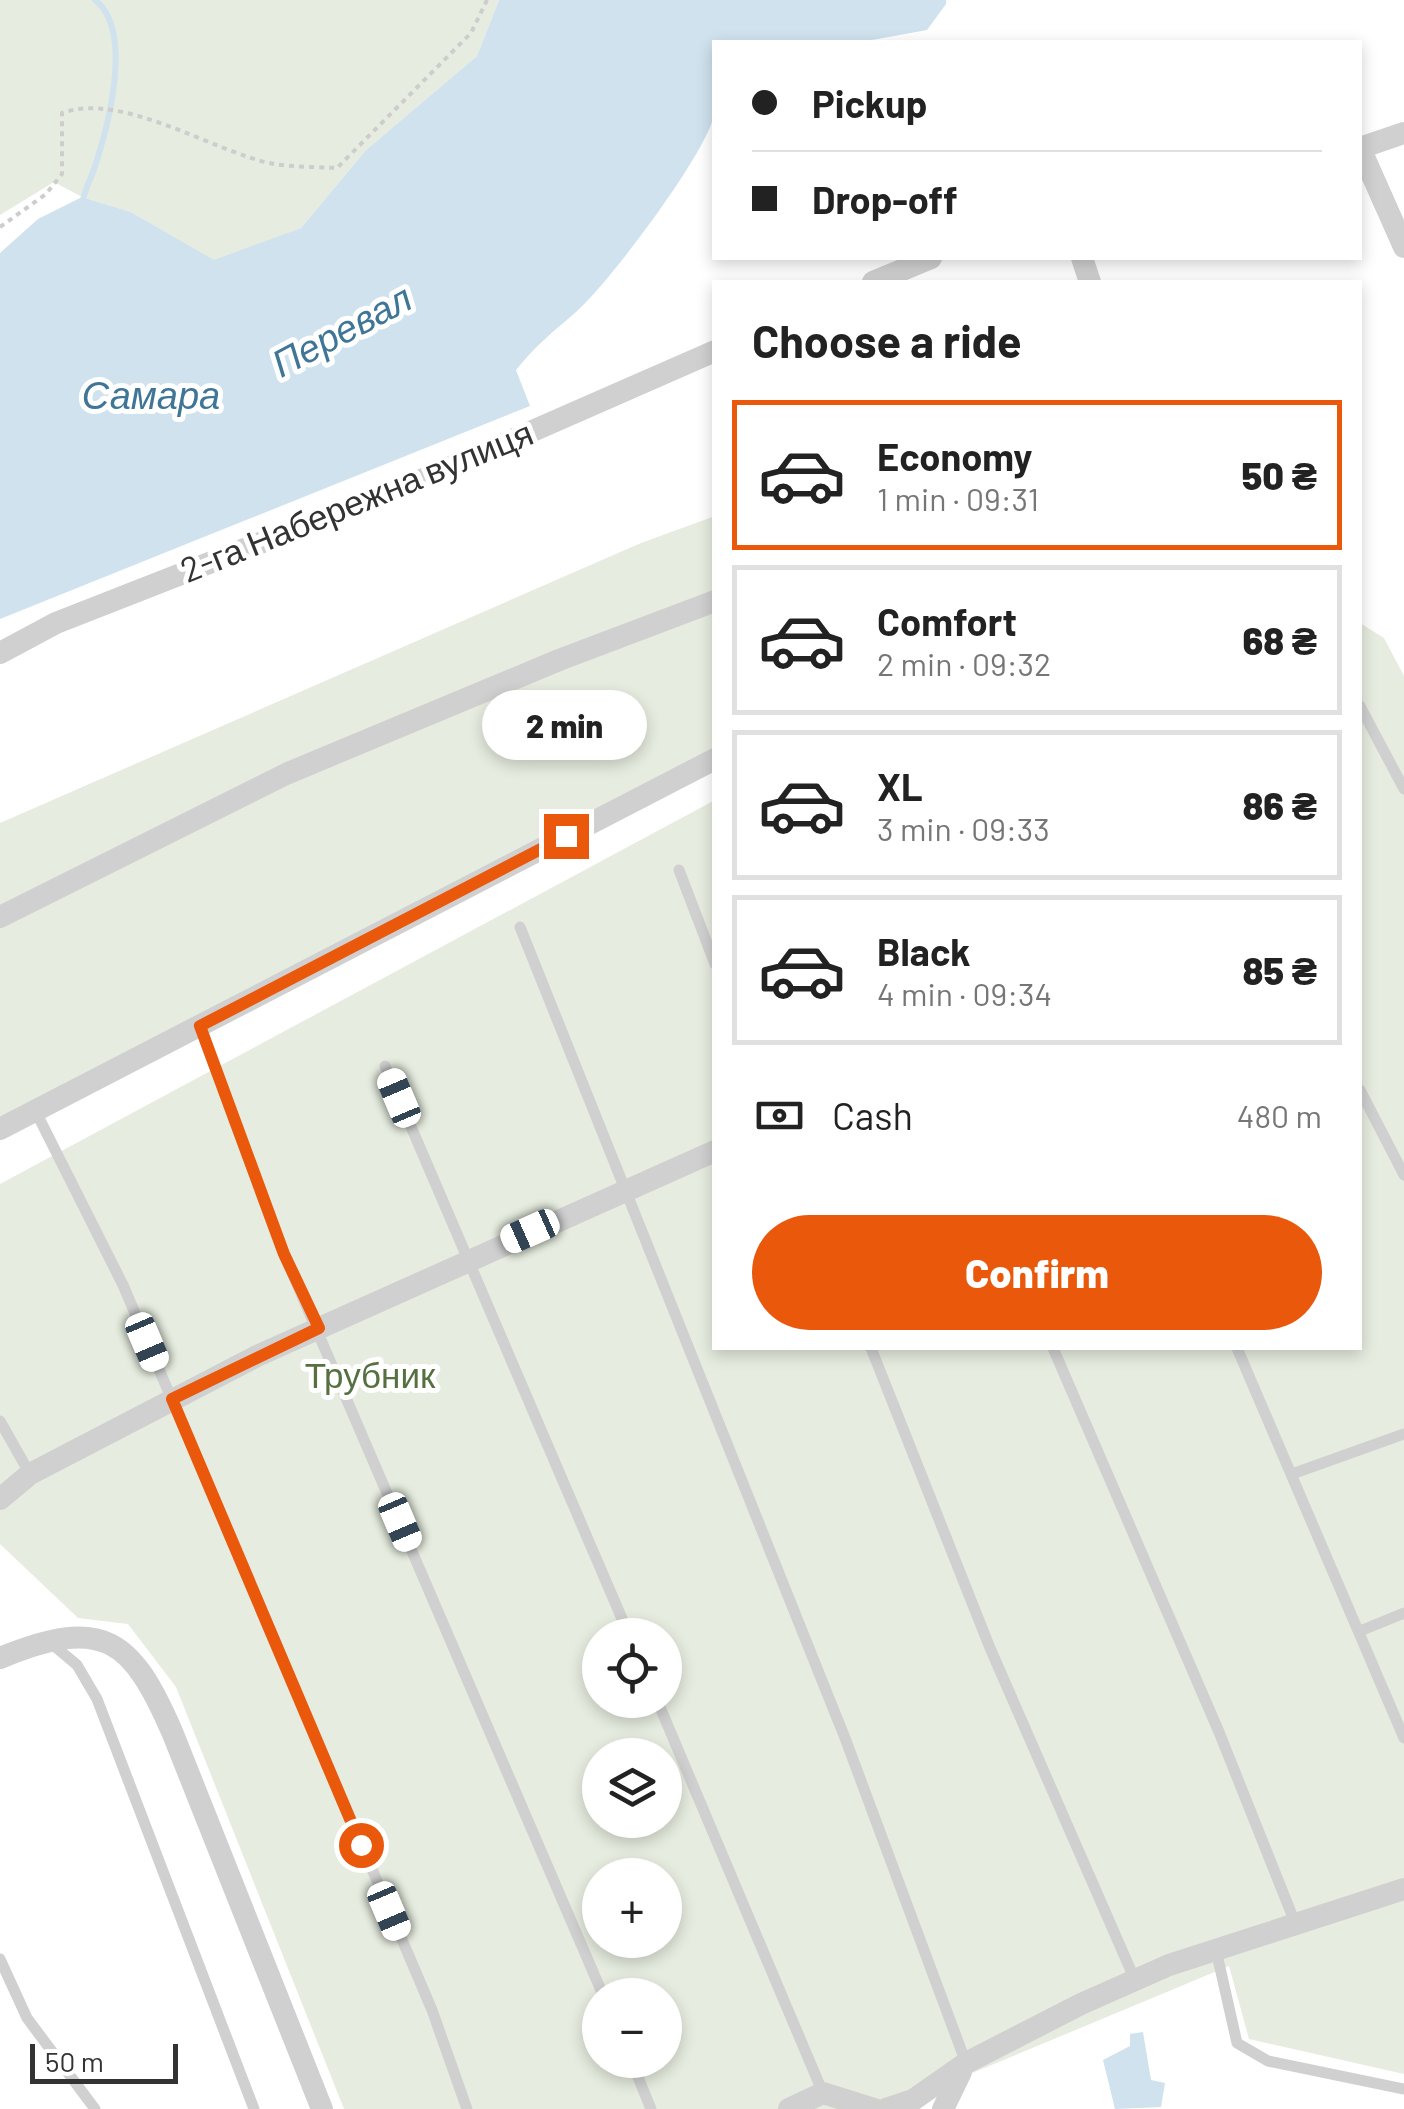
<!DOCTYPE html>
<html lang="en">
<head>
<meta charset="utf-8">
<style>
  body { margin:0; font-family:Barlow,sans-serif; background:#f2f2f2; color:#222; height:100vh; display:flex; flex-direction:column; font-size:38px; white-space:nowrap }
  * { box-sizing:border-box; margin:0 }
  p { font-size:32px; color:#767676 }
  .icon { flex:none; width:55px; height:55px; fill:none; stroke:currentColor; stroke-width:2; stroke-linecap:round; stroke-linejoin:round }
  .map { position:relative; flex:1; overflow:hidden }
  .drawer { position:absolute; left:712px; top:280px; width:650px; height:1070px; display:flex; flex-direction:column; background:#fff; border-radius:0px; box-shadow:0 5px 15px #0003 }
  .drawer>* { flex:none }
  .top-card { position:absolute; left:712px; top:40px; width:650px; height:220px; border-radius:0px; box-shadow:0 5px 15px #0003; display:grid; align-content:center; height:220px; padding:0 40px; background:#fff }
  .controls { position:absolute; left:582px; top:1618px; display:grid; gap:20px }
  .controls a { display:grid; place-items:center; width:100px; height:100px; border-radius:50%; background:#fff; box-shadow:0 5px 15px #0003; font-size:50px }
  .scale { position:absolute; left:30px; bottom:25px; width:148px; box-sizing:border-box; padding-left:10px; border:5px solid #333; border-top:0; font-size:28px; line-height:35px; white-space:nowrap; color:#333; -webkit-text-stroke:8px #fff; paint-order:stroke }
  .end { position:absolute; width:45px; height:45px; margin:-22px; border:12px solid #ea580c; background:#fff; box-shadow:0 0 0 5px #fff }
  .from { border-radius:50% }
  .bubble { position:absolute; height:70px; border-radius:35px; background:#fff; box-shadow:0 5px 15px #0003; font-size:32px; font-weight:800; line-height:70px; text-align:center }
  .car { position:absolute; width:30px; height:60px; margin:-30px -15px; border-radius:12px; box-shadow:0 0 8px 2px #0007; background:linear-gradient(#fff 24%,#345 0 40%,#fff 0 76%,#345 0 86%,#fff 0) }
  .top-card b { display:flex; align-items:center; gap:35px; height:95px; font-size:38px }
  .top-card b+b { border-top:2px solid #e0e0e0 }
  .top-card i { width:25px; height:25px; background:#222 }
  ul { padding:0; list-style:none }
  li { display:flex; align-items:center; gap:30px; height:150px; margin:0 20px 15px; padding:0 20px; border:5px solid #e0e0e0; border-radius:0px }
  li div { flex:1 }
  li b { display:block; font-size:38px }
  li em { font-style:normal; font-weight:800 }
  li.on { border-color:#ea580c }
  li>.icon { width:90px; height:90px; stroke-width:1.5 }
  h2 { padding:0 40px; font-size:45px; line-height:120px }
  .pay { display:flex; align-items:center; gap:25px; height:110px; padding:0 40px; font-size:38px }
  .pay p { margin-inline-start:auto }
  .button { display:flex; gap:20px; margin-top:auto; padding:20px 40px }
  .button a { flex:1; height:115px; border-radius:60px; background:#ea580c; color:#fff; font-size:40px; font-weight:800; line-height:115px; text-align:center }
  .map>svg:first-child { display:block }
  .green { fill:#e6ecdf; fill-rule:evenodd }
  .water { fill:#cfe2ee }
  .lines { fill:none; stroke-linecap:round; stroke-linejoin:round }
  .stream { stroke:#cfe2ee; stroke-width:6 }
  .path { stroke:#cdcdcd; stroke-width:4; stroke-dasharray:5 5; stroke-linecap:butt }
  .service { stroke:#d0d0d0; stroke-width:11 }
  .minor { stroke:#d0d0d0; stroke-width:22 }
  .route { stroke:#ea580c; stroke-width:12 }
  .labels { text-anchor:middle; stroke-width:10; stroke-linejoin:round; paint-order:stroke }
  .street-label { font-size:35px; fill:#333; stroke:#fff }
  .park-label { font-size:35px; fill:#56703f; stroke:#fff }
  .water-label { font-size:38px; font-style:italic; fill:#3f7597; stroke:#fff }
</style>
</head>
<body>
<div class="map">
<svg width="1404" height="2109" viewBox="0 0 1404 2109">
  <rect width="100%" height="100%" fill="#fff"/>
  <g class="green">
    <polygon points="0,0 499,0 477,56 366,150 301,228 215,261 131,212 82,197 54,182 0,215"/>
    <polygon points="715,516 715,753 0,1120 0,823 641,543"/>
    <path d="M1360 623 1384 638 1404 676V2074L1249 2039 1229 1966 886 2109H344L176 1687 128 1624 78 1618 0 1544V1184L715 800V1348H1360ZM600 1635H665V1700H600ZM600 1755H665V1820H600ZM600 1875H665V1940H600ZM600 1995H665V2060H600Z"/>
  </g>
  <g class="water">
    <path d="M499 0H946V4L927 30 861 42H715C715 65 718 89 715 111 710 150 608 284 576 312 554 331 535 346 516 370L530 406 0 619V253L38 219 82 197 131 212 214 260 301 228 366 150 477 56Z"/>
    <polygon points="1143,2032 1151,2080 1165,2083 1161,2107 1115,2109 1103,2060 1130,2046 1130,2034"/>
  </g>
  <g class="lines">
    <path class="stream" d="M83 202C84 191 89 183 93 172 107 131 135 31 95 0"/>
    <path class="path" d="M0 227 46 194 62 174V113C123 91 215 153 274 164 294 167 317 167 337 168L471 33 487 0"/>
    <g class="service">
      <polyline points="1360,706 1404,789"/>
      <polyline points="679,870 715,964"/>
      <polyline points="520,927 845,1738 966,2063"/>
      <polyline points="200,1027 284,1254 603,1995"/>
      <polyline points="385,1066 629,1635"/>
      <polyline points="1360,1090 1404,1175"/>
      <polyline points="36,1112 123,1285 432,2010 467,2109"/>
      <polyline points="871,1348 990,1648 1135,1980"/>
      <polyline points="1053,1348 1219,1732 1296,1925"/>
      <polyline points="1237,1348 1404,1738"/>
      <polyline points="0,1421 30,1474"/>
      <polyline points="1292,1474 1404,1434"/>
      <polyline points="1360,1631 1404,1613"/>
      <polyline points="52,1644 77,1665 97,1699 254,2109"/>
      <polyline points="657,1700 823,2093"/>
      <polyline points="1216,1950 1237,2043 1268,2061 1404,2089"/>
      <polyline points="0,1959 27,2018 95,2109"/>
      <polyline points="631,2060 651,2109"/>
    </g>
    <g class="minor">
      <polyline points="1404,133 1360,148 1404,247"/>
      <polyline points="1082,258 1090,282"/>
      <polyline points="873,282 931,258"/>
      <polyline points="0,653 56,623 421,480 715,351"/>
      <polyline points="0,917 286,774 559,660 715,601"/>
      <polyline points="0,1129 715,759"/>
      <polyline points="0,1499 30,1474 257,1356 715,1151"/>
      <path d="M0 1658C104 1615 132 1639 173 1734L322 2109"/>
      <polyline points="789,2109 823,2093 874,2109"/>
      <polyline points="886,2109 913,2100 966,2063 1081,2004 1169,1965 1404,1889"/>
      <polyline points="943,2109 961,2072"/>
    </g>
  </g>
  <g class="lines">
    <polyline class="route" points="361,1845 172,1399 319,1328 284,1254 200,1026 566,836"/>
  </g>
  <g class="labels">
    <g class="street-label">
      <text transform="translate(357 502) rotate(-22)" y="12">2-га Набережна вулиця</text>
    </g>
    <g class="park-label">
      <text x="370" y="1388">Трубник</text>
    </g>
    <g class="water-label">
      <text transform="translate(342 331) rotate(-28)" y="13">Перевал</text>
      <text x="151" y="409">Самара</text>
    </g>
  </g>
</svg>
<div class="controls">
<a><svg class="icon" aria-label="locate" viewBox="0 0 24 24"><circle cx="12" cy="12" r="6"/><path d="M12 2v4M12 18v4M2 12h4M18 12h4"/></svg></a>
<a><svg class="icon" aria-label="layers" viewBox="0 0 24 24"><path d="M12 4l9 5-9 5-9-5zM3 14l9 5 9-5"/></svg></a>
<a>+</a>
<a>−</a>
</div>
<div class="scale">50 m</div>
<i class="end from" style="left:361px;top:1845px"></i>
<i class="end" style="left:566px;top:836px"></i>
<div class="bubble" style="left:482px;top:690px;width:165px">2 min</div>
<i class="car" style="left:399px;top:1098px;rotate:337deg"></i>
<i class="car" style="left:530px;top:1231px;rotate:246deg"></i>
<i class="car" style="left:147px;top:1342px;rotate:157deg"></i>
<i class="car" style="left:400px;top:1522px;rotate:157deg"></i>
<i class="car" style="left:389px;top:1911px;rotate:157deg"></i>
<div class="top-card">
<b><i class="from"></i>Pickup</b>
<b><i></i>Drop-off</b>
</div>
<section class="drawer">
<h2>Choose a ride</h2>
<ul>
<li class="on"><svg class="icon" aria-label="car" viewBox="0 0 24 24"><path d="M5 17H2v-5l4-1 3-4h7l3 4 3 1v5h-3M9 17h6M6 11h13"/><circle cx="7" cy="17" r="2"/><circle cx="17" cy="17" r="2"/></svg><div><b>Economy</b><p>1 min · 09:31</p></div><em>50 ₴</em></li>
<li><svg class="icon" aria-label="car" viewBox="0 0 24 24"><path d="M5 17H2v-5l4-1 3-4h7l3 4 3 1v5h-3M9 17h6M6 11h13"/><circle cx="7" cy="17" r="2"/><circle cx="17" cy="17" r="2"/></svg><div><b>Comfort</b><p>2 min · 09:32</p></div><em>68 ₴</em></li>
<li><svg class="icon" aria-label="car" viewBox="0 0 24 24"><path d="M5 17H2v-5l4-1 3-4h7l3 4 3 1v5h-3M9 17h6M6 11h13"/><circle cx="7" cy="17" r="2"/><circle cx="17" cy="17" r="2"/></svg><div><b>XL</b><p>3 min · 09:33</p></div><em>86 ₴</em></li>
<li><svg class="icon" aria-label="car" viewBox="0 0 24 24"><path d="M5 17H2v-5l4-1 3-4h7l3 4 3 1v5h-3M9 17h6M6 11h13"/><circle cx="7" cy="17" r="2"/><circle cx="17" cy="17" r="2"/></svg><div><b>Black</b><p>4 min · 09:34</p></div><em>85 ₴</em></li>
</ul>
<div class="pay"><svg class="icon" aria-label="cash" viewBox="0 0 24 24"><path d="M3 7h18v10H3z"/><circle cx="12" cy="12" r="2"/></svg>Cash<p>480 m</p></div>
<div class="button"><a>Confirm</a></div>
</section>
</div>
</body>
</html>
